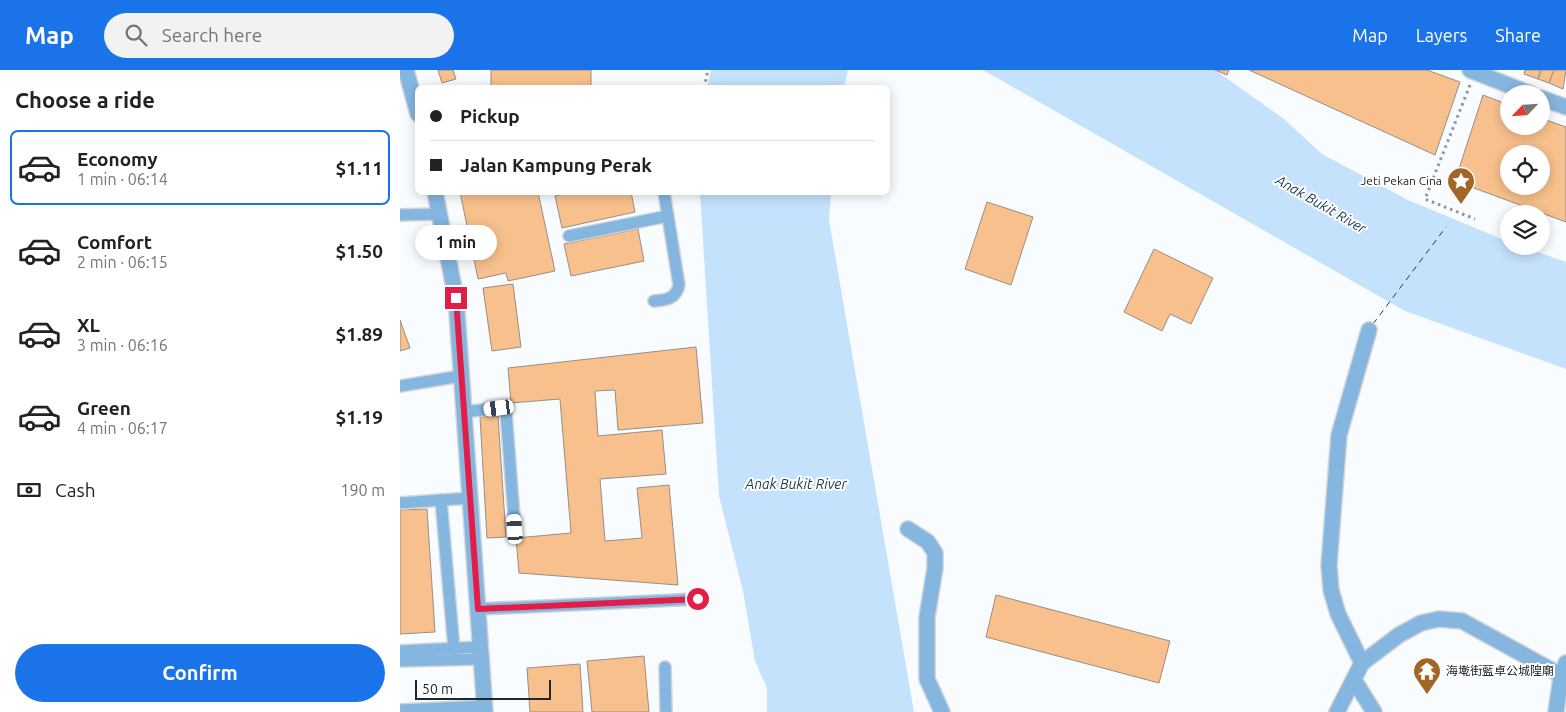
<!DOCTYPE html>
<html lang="en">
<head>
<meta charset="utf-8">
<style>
  body { margin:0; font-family:Ubuntu,"Noto Sans SC",sans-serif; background:#f2f2f2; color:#222; height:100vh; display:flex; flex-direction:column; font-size:19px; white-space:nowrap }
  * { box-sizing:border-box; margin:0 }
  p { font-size:16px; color:#767676 }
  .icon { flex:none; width:28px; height:28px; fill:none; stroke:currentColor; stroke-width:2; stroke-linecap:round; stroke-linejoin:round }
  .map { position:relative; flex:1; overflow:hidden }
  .side { display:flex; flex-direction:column; background:#fff; width:400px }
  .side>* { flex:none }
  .top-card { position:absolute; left:15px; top:15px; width:475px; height:110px; border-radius:8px; box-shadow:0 2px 12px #0003; display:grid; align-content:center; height:110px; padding:0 15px; background:#fff }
  .needle { width:32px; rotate:245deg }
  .buttons { position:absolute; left:1100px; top:15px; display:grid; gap:10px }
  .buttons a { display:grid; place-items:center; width:50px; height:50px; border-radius:50%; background:#fff; box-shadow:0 2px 12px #0003; font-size:25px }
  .scale { position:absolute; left:15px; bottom:12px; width:136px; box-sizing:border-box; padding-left:5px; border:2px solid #22262a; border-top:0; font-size:14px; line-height:18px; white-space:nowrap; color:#22262a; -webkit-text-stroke:4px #fff; paint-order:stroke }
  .end { position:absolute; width:22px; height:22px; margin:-11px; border:6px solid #e11d48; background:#fff; box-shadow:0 0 0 2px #fff }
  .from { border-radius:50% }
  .bubble { position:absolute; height:35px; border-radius:18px; background:#fff; box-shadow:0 2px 12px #0003; font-size:16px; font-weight:700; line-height:35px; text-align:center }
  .car { position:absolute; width:15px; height:30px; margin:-15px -8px; border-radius:6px; box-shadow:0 0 4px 1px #0007; background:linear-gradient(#fff 24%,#345 0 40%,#fff 0 76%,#345 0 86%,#fff 0) }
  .top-card b { display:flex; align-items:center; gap:18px; height:48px; font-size:19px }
  .top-card b+b { border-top:1px solid #e0e0e0 }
  .top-card i { width:12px; height:12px; background:#222 }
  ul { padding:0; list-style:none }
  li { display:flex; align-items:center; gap:15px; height:75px; margin:0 10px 8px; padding:0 5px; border:2px solid transparent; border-radius:8px }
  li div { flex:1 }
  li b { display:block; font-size:19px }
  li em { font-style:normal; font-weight:700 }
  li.active { border-color:#1a73e8 }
  li>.icon { width:45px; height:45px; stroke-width:1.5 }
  h2 { padding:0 15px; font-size:22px; line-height:60px }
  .pay { display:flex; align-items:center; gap:12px; height:55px; padding:0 15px; font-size:19px }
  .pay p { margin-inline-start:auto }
  .action { display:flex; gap:10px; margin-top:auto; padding:10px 15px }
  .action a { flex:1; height:58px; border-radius:30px; background:#1a73e8; color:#fff; font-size:20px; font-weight:700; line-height:58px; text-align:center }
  header { display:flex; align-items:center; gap:30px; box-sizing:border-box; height:70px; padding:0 25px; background:#1a73e8; color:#fff }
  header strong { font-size:24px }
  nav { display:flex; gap:28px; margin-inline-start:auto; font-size:18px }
  .search { width:350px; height:45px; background:#f2f2f2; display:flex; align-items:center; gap:12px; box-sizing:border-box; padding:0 18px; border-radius:28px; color:#767676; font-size:19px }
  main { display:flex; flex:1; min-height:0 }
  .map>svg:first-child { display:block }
  .water { fill:#c5e2fc }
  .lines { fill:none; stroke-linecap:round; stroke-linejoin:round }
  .ferry { stroke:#183851; stroke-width:1; stroke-dasharray:6 5; stroke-linecap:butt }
  .building { fill:#f7c08c; stroke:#998d84; fill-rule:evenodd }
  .service-casing { stroke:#d2d5d8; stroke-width:14 }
  .minor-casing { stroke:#d2d5d8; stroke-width:18 }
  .path { stroke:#909497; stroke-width:3; stroke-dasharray:2.5 4; stroke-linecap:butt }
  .service { stroke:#84b6df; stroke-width:11 }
  .minor { stroke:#84b6df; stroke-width:15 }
  .route { stroke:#e11d48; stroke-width:6 }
  .labels { text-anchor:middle; stroke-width:4; stroke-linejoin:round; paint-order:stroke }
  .poi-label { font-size:12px; fill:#22262a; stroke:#fff; text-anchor:end }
  .water-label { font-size:14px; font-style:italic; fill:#183851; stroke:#fff }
</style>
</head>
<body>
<header>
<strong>Map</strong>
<div class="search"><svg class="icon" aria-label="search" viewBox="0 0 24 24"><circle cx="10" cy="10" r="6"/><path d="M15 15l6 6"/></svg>Search here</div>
<nav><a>Map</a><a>Layers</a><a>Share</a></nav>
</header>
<main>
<section class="side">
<h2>Choose a ride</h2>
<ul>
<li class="active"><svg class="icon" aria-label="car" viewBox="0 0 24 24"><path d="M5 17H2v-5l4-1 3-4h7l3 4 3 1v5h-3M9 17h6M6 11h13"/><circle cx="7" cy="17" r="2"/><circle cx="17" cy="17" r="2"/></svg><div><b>Economy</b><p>1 min · 06:14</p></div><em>$1.11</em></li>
<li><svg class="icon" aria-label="car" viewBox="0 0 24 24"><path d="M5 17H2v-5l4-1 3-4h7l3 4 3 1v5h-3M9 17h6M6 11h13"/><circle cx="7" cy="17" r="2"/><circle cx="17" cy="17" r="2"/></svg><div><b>Comfort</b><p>2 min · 06:15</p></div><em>$1.50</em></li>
<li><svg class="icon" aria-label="car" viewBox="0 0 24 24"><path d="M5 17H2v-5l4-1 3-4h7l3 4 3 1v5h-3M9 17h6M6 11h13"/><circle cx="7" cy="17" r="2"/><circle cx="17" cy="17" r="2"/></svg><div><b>XL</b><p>3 min · 06:16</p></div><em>$1.89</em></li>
<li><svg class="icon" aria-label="car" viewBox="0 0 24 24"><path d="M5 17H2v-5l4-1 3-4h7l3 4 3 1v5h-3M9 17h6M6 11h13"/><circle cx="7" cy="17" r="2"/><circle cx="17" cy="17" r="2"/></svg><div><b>Green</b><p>4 min · 06:17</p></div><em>$1.19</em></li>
</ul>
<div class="pay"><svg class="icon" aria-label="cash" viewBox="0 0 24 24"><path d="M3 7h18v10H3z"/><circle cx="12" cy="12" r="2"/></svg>Cash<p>190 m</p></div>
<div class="action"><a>Confirm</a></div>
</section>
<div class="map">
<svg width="1166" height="642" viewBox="0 0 1166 642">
  <rect width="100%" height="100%" fill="#f9fcfe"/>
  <g class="water">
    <polygon points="311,0 448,0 444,17 307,17"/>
    <polygon points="583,0 815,0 884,49 922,84 1008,130 1109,172 1109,176 1121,176 1166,192 1166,299 1005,241"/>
    <polygon points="300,123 431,123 429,150 514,642 367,642 367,618 355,591 343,521 319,426"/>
  </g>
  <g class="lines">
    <polyline class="ferry" points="973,254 1046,157"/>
  </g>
  <g class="building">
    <polygon points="38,0 53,0 56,9 42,13"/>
    <polygon points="91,0 191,0 191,16 91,18"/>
    <polygon points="815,0 829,0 827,5"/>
    <polygon points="849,0 1027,0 1060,12 1035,85"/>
    <polygon points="1125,0 1141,0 1138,9 1124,4"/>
    <polygon points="1141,0 1154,0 1149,13 1138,9"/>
    <polygon points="1154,0 1166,0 1163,19 1149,13"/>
    <path d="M1083 25 1109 35V56H1141V48L1166 57V152L1055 111ZM1109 84H1141V116H1109Z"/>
    <polygon points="60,122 138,122 155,201 108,211 106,203 78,209"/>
    <polygon points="170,122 231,122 235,142 162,158 155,126"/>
    <polygon points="587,132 633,147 611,215 565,199"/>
    <polygon points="238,159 244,191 171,206 164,174"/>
    <polygon points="754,179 813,208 791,254 770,244 762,261 724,242"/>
    <polygon points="113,214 121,277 92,281 83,218"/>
    <polygon points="0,250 10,278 0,281"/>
    <polygon points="296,277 303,353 218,360 215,320 195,321 198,366 262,360 266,404 200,409 205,471 242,468 237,418 269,415 278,515 119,503 116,468 171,463 160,329 111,333 108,298"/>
    <polygon points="98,346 106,467 87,468 80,347"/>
    <polygon points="27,439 35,562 0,564 0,440"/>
    <polygon points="596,525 770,571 759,613 586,567"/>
    <polygon points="244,586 249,642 192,642 187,591"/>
    <polygon points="180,594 183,642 130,642 127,598"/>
  </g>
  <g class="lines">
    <g class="service-casing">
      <g id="service">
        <polyline points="0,145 39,144"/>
        <polyline points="169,166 268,146"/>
        <path d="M254 231C266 230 276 229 279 215L264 122"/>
        <polyline points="0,316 61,306"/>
        <polyline points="64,342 99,338 106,342 115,459"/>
        <polyline points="41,430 54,579"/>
        <polyline points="0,433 70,428"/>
        <polyline points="78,539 298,529"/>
        <polyline points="0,581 81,577"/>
        <polyline points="0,591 82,589"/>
        <polyline points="265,597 266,642"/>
        <polyline points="0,640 85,636"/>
      </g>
    </g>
    <g class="minor-casing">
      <g id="minor">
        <polyline points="6,0 18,44"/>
        <polyline points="1070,0 1131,24"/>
        <polyline points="1141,28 1166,37"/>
        <polyline points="35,122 56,228 85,642"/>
        <polyline points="508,459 528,472 535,483 535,498 527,547 527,609 542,642"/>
        <polyline points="962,593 938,544 931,520 929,495 939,365 969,260"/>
        <polyline points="954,610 974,642"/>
        <polyline points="937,642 962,593 999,565 1021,553 1039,549 1062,551 1166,608"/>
        <polyline points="1156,642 1161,607 1166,593"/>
      </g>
    </g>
    <g class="path">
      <polyline points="1070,15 1025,129 1075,149"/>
      <polyline points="304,18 308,0"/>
    </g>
    <use href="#service" class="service"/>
    <use href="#minor" class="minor"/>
  </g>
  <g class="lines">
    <polyline class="route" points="56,228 78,539 298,529"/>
  </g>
  <defs>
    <g id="sight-pin" transform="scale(1.4375)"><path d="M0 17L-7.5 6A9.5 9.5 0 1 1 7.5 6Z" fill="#a06626" stroke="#fff"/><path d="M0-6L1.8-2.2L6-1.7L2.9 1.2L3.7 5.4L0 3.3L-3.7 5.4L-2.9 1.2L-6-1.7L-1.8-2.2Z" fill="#fff"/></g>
    <g id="temple-pin" transform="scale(1.4375)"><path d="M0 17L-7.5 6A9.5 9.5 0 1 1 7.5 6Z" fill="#a06626" stroke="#fff"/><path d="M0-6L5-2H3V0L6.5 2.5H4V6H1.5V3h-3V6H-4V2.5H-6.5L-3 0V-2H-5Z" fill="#fff"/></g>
  </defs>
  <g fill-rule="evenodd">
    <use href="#sight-pin" x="1061" y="111"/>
    <use href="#temple-pin" x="1027" y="601"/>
  </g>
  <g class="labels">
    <g class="poi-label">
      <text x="1042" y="115">Jeti Pekan Cina</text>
      <text x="1046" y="605" text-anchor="start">海墘街藍卓公城隍廟</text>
    </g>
    <g class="water-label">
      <text transform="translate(921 134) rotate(30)" y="5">Anak Bukit River</text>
      <text x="396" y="419">Anak Bukit River</text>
    </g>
  </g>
</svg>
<div class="buttons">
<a><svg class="needle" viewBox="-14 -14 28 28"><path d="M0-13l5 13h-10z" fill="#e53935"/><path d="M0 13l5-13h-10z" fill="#767676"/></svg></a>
<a><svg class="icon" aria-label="locate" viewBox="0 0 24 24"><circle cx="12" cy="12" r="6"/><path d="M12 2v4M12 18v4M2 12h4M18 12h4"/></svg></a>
<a><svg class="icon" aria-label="layers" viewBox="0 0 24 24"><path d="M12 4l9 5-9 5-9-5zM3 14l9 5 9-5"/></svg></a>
</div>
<div class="scale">50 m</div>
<i class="end from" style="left:298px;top:529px"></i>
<i class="end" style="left:56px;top:228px"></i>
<div class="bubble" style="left:15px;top:155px;width:82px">1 min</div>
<i class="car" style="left:99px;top:338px;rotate:263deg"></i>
<i class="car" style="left:115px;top:459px;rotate:356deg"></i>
<div class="top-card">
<b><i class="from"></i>Pickup</b>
<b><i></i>Jalan Kampung Perak</b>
</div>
</div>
</main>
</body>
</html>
